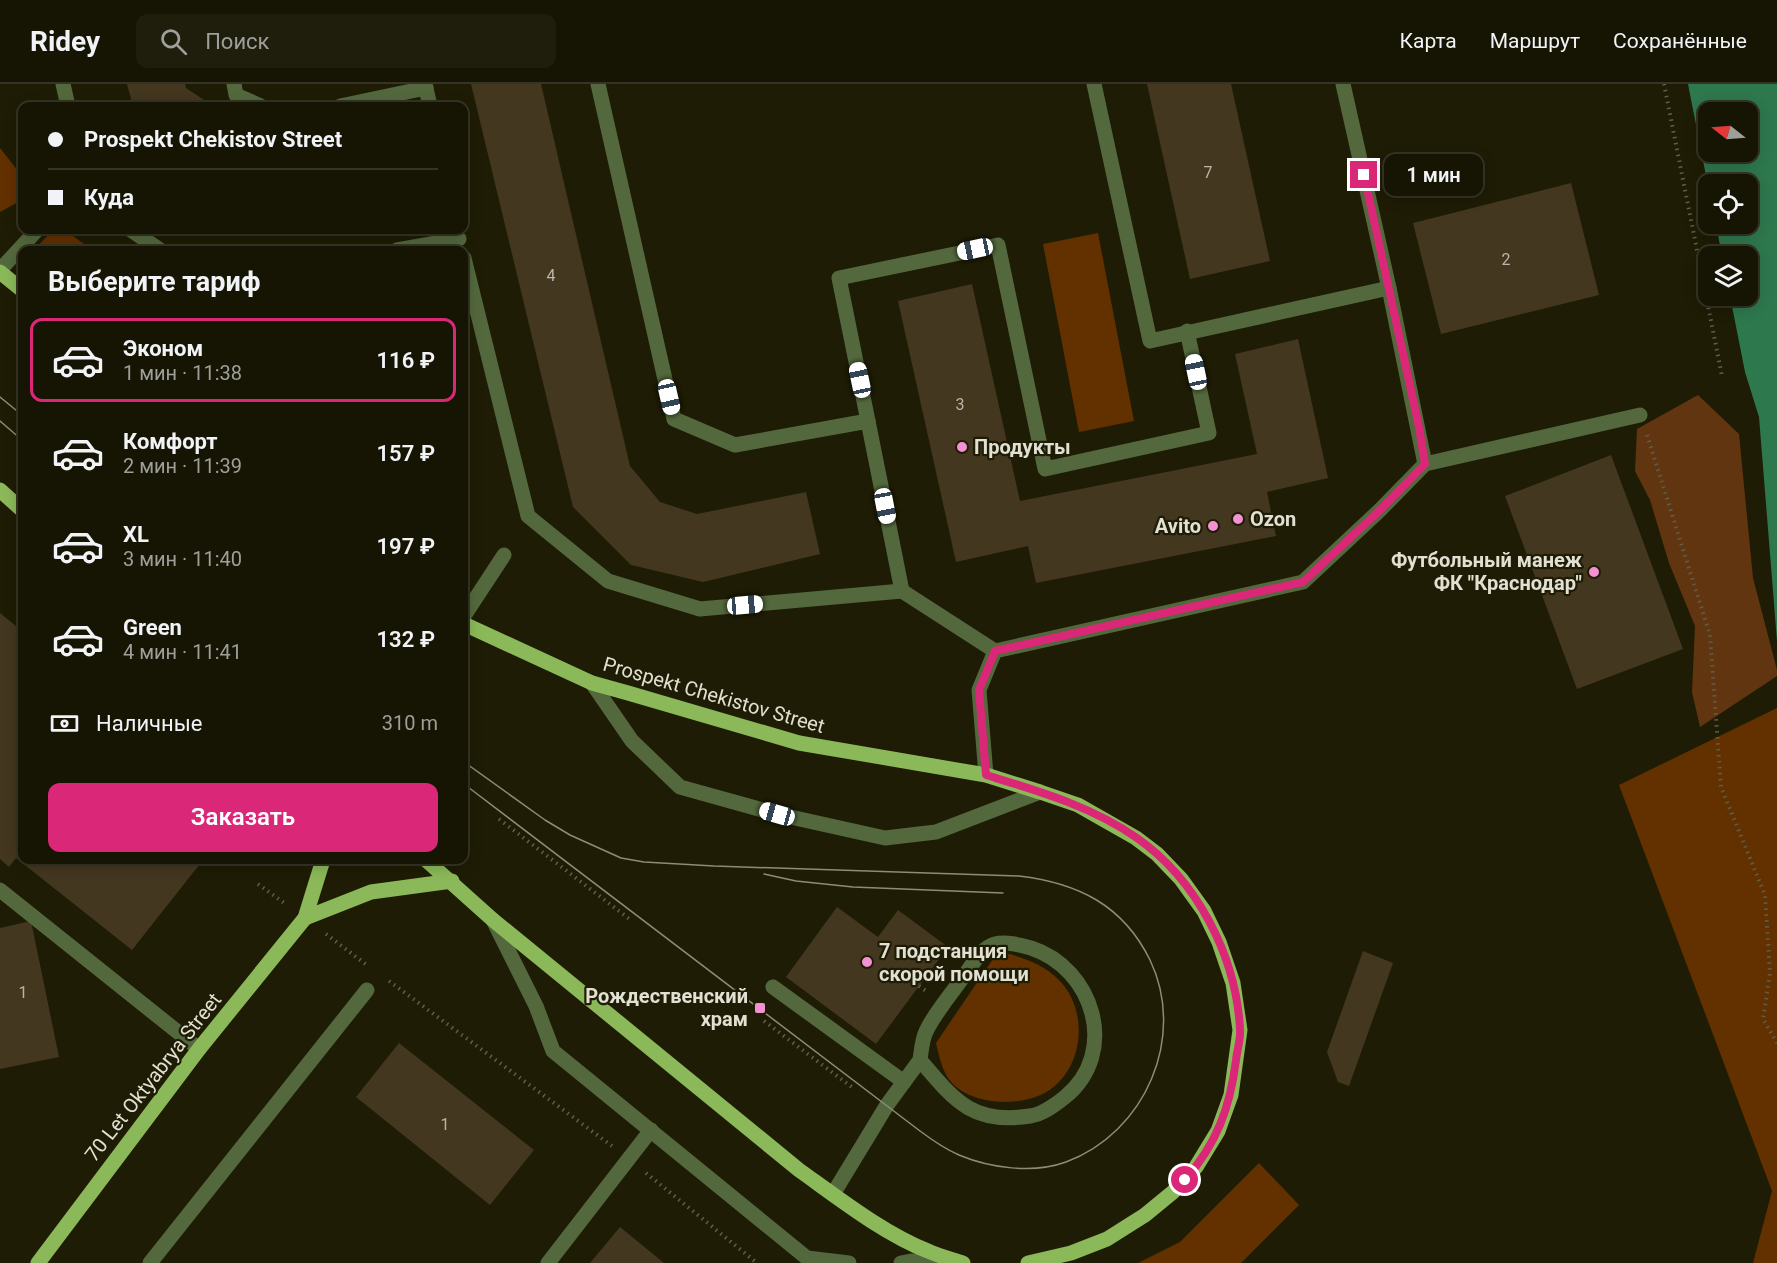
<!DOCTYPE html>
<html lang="ru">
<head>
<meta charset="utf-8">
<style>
  body { margin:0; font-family:Roboto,sans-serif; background:#1f1e0d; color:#f1f3f6; height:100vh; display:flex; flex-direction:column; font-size:22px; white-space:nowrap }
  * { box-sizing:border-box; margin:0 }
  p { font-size:20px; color:#9e9f9a }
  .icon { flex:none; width:33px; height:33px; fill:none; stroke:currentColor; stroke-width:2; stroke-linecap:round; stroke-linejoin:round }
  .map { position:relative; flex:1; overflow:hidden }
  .drawer { position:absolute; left:18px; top:162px; width:450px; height:618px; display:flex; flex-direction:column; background:#161503; border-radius:12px; box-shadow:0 3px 15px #0003,0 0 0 2px #353425 }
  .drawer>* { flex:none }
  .guide { position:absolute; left:18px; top:18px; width:450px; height:132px; border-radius:12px; box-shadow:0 3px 15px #0003,0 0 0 2px #353425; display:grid; align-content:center; height:132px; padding:0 30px; background:#161503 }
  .needle { width:39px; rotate:287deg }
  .controls { position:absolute; left:1698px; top:18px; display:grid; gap:12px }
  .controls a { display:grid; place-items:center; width:60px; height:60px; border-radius:12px; background:#161503; box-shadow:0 3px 15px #0003,0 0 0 2px #353425; font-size:30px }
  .end { position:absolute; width:27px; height:27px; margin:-14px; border:8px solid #db2777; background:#fff; box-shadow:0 0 0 3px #fff }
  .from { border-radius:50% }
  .bubble { position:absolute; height:42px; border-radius:12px; background:#161503; box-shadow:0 3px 15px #0003,0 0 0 2px #353425; font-size:20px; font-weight:600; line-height:42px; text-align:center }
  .car { position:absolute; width:18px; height:36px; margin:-18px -9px; border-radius:8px; box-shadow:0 0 4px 2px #0007; background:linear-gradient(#fff 24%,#345 0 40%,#fff 0 76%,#345 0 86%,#fff 0) }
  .guide b { display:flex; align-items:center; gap:21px; height:57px; font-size:22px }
  .guide b+b { border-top:2px solid #353425 }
  .guide i { width:15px; height:15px; background:#f1f3f6 }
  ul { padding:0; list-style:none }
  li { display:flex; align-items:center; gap:18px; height:84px; margin:0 12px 9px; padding:0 18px; border:3px solid transparent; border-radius:12px }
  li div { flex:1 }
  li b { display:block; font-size:22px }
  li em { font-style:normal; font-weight:600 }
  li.active { border-color:#db2777 }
  li>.icon { width:54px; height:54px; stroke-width:1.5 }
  h2 { padding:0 30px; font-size:27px; line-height:72px }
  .pay { display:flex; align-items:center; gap:15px; height:66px; padding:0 30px; font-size:22px }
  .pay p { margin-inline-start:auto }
  .action { display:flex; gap:12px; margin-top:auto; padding:12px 30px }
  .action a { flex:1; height:69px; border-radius:12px; background:#db2777; color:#fff; font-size:24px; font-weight:600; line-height:69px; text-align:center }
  header { display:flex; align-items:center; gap:36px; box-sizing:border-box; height:84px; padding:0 30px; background:#161503; border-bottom:2px solid #353425 }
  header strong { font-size:28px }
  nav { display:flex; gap:33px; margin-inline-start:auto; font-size:21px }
  .search { width:420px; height:54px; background:#1f1e0d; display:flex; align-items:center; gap:15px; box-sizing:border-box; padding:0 21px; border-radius:12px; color:#9e9f9a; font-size:22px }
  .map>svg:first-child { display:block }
  .green { fill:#633000 }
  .forest { fill:#623511 }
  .water { fill:#2e784e; fill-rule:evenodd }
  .building { fill:#443720 }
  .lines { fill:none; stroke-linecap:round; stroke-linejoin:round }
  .path { stroke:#605e4a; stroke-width:4; stroke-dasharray:1.5 4.5; stroke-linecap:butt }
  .minor { stroke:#53693d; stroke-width:15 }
  .major { stroke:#8bb959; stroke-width:15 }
  .tram { stroke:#8d8c7a; stroke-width:1.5 }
  .route { stroke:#db2777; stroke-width:8 }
  .poi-dot { fill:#f491d3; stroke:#1e1c04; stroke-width:2 }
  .labels { text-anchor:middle; stroke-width:4.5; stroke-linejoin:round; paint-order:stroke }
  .number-label { font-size:16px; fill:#bab6a6 }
  .poi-label { font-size:20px; font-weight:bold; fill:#e1e0d2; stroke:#1e1c04; text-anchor:start }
  .street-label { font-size:20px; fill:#e1e0d2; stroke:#1e1c04 }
</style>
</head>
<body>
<header>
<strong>Ridey</strong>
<div class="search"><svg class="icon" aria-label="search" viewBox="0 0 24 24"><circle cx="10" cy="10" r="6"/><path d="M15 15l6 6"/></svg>Поиск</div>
<nav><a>Карта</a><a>Маршрут</a><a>Сохранённые</a></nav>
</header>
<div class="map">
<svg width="1777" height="1179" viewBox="0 0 1777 1179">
  <rect width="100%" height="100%" fill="#1e1c04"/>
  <g class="green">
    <polygon points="0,64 22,92 22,116 0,128"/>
    <polygon points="53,146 65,146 92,166 34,166"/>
    <polygon points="1098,149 1134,337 1079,348 1043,160"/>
    <polygon points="1777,624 1777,1179 1753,1179 1772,1107 1619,701"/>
    <path d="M1010 870C1028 876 1044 881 1058 895 1089 925 1085 983 1048 1007 1021 1024 967 1022 948 994 941 983 939 971 936 959L995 872Z"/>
    <polygon points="1259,1079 1299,1121 1241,1179 1138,1179 1180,1158"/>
  </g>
  <polygon class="forest" points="1698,311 1739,350 1753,494 1777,586 1777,592 1700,643 1692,608 1695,542 1669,479 1650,416 1635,387 1637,345"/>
  <path class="water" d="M1688 0H1777V557L1759 333 1745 288 1730 212H1748V172H1722L1716 140H1748V100L1708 102ZM1708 28H1748V68H1708Z"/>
  <g class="building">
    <polygon points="127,0 185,0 186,4 213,22 133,22"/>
    <polygon points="471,0 541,0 630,382 660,418 697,430 806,408 820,470 703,498 631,481 573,423"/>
    <polygon points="1147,0 1231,0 1270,177 1190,195"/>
    <polygon points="1571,99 1599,211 1441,250 1413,139"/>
    <polygon points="972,200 1020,417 1257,370 1235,270 1298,255 1328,394 1267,408 1276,452 1036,499 1028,462 956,478 898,217"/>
    <polygon points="1611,371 1683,565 1577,605 1505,412"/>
    <polygon points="0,529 22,547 22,776 203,776 132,866 16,774 9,783 0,775"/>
    <polygon points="837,823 878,853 898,826 948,863 876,960 786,893"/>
    <polygon points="31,837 59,973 0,985 0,844"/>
    <polygon points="1363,867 1393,879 1349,1002 1338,998 1327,968"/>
    <polygon points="399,959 534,1066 490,1121 356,1013"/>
    <polygon points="620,1143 664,1179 590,1179"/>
  </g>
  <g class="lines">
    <g class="path">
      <polyline points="1664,0 1722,292"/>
      <polyline points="1647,351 1710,551 1721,703 1765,811 1770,889 1763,935 1777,959"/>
      <polyline points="499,735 632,837"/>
      <polyline points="258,800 287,821"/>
      <polyline points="326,850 368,882"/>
      <polyline points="389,897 612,1062"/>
      <polyline points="919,902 926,907"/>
      <polyline points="764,937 853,1004"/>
      <polyline points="646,1089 757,1179"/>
    </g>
    <g class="minor">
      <polyline points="63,0 68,22"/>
      <polyline points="234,0 236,11 261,22"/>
      <polyline points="425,0 430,22"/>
      <polyline points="598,0 674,335 735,361 868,337 902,507"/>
      <polyline points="1094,0 1150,257 1389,204"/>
      <polyline points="1343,0 1389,204 1425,380"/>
      <polyline points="340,22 426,4"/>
      <polyline points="131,146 160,166"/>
      <polyline points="397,166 459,155"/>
      <polyline points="464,174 528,432 608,497 700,525 902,507 995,567"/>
      <polyline points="0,186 37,146"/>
      <polyline points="868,337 839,194 998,161 1045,385 1209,349 1187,247"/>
      <polyline points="464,532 504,471"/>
      <polyline points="592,599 632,657 680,703 777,730 885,754 936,748 1040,708"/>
      <polyline points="986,691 979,606 995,567 1303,498 1380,426 1425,380 1640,331"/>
      <polyline points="0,806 199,965"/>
      <polyline points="493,836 536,922 553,967 807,1174 849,1179"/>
      <polyline points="773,903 904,998"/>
      <path d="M833 1110 887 1021 920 976C954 1016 972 1041 1030 1032 1043 1030 1055 1021 1065 1013 1120 968 1093 884 1031 864 1020 861 1006 857 995 860 980 864 970 885 961 896 951 910 928 938 924 953 922 960 921 968 920 976"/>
      <polyline points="150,1179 367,906"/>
      <polyline points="548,1179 651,1046"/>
      <polyline points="901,1179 911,1177 953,1179"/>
    </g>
    <g class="major">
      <polyline points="0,188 22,206"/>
      <polyline points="0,406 22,426"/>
      <polyline points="464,540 592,599 628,609 799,659 986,691 1040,708 1078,721 1136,754 1157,770 1181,795 1204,827 1219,858 1233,899 1240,946 1231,1011 1218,1047 1196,1083 1173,1108 1145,1131 1107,1155 1071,1169 1028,1179"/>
      <path d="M426 776 493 836 799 1086C837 1113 884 1150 928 1167 939 1172 951 1175 963 1179"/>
      <polyline points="305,834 371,808 452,797"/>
      <polyline points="38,1179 199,965 305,834 323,776"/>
    </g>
    <g class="tram">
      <polyline points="0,313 22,331"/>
      <polyline points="0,337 22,356"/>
      <path d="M464 678 545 736 570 751 621 774 644 778 714 782 1019 792C1078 799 1123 821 1150 876 1187 953 1145 1049 1066 1078 1033 1090 990 1084 959 1071 945 1065 932 1056 920 1047L464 700"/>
      <polyline points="764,790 796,797 853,803 1003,809"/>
    </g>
  </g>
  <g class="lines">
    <path class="route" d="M1185 1096C1217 1059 1230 1024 1236 976 1237 966 1241 955 1240 945 1236 872 1197 796 1137 754 1091 722 1038 707 986 691L979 606 995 567 1303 498 1380 426 1425 380 1419 343 1364 91"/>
  </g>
  <g class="poi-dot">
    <circle cx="962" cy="363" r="6"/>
    <circle cx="1238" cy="435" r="6"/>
    <circle cx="1213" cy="442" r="6"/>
    <circle cx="1594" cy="488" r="6"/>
    <circle cx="867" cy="878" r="6"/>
    <rect x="754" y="918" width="12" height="12" rx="3"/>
  </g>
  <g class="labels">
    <g class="number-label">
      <text x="1208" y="94">7</text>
      <text x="1506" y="181">2</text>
      <text x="551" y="197">4</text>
      <text x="960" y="326">3</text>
      <text x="23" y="914">1</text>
      <text x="445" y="1046">1</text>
    </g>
    <g class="poi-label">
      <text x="974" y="370">Продукты</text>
      <text x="1250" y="442">Ozon</text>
      <text x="1201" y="449" text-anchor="end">Avito</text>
      <text x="1582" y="483" text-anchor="end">Футбольный манеж<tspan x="1582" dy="23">ФК "Краснодар"</tspan></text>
      <text x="879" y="874">7 подстанция<tspan x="879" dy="23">скорой помощи</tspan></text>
      <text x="748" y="919" text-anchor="end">Рождественский<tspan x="748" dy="23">храм</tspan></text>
    </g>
    <g class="street-label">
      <text transform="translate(714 611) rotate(16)" y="7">Prospekt Chekistov Street</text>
      <text transform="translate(153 993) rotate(-52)" y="7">70 Let Oktyabrya Street</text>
    </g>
  </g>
</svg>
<div class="controls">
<a><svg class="needle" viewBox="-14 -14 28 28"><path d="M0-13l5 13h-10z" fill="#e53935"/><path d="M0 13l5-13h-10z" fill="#9e9f9a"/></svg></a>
<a><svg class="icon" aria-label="locate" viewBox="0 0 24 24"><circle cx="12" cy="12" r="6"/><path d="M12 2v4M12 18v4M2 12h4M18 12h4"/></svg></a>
<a><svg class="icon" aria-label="layers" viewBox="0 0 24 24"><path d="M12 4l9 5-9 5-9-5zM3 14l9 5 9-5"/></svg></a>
</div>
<i class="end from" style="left:1185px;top:1096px"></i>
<i class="end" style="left:1364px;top:91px"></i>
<div class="bubble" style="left:1384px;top:70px;width:99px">1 мин</div>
<i class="car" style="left:975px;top:165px;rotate:258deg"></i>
<i class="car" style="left:1196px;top:288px;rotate:348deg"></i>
<i class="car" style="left:860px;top:296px;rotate:348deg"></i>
<i class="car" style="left:669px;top:313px;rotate:167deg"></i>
<i class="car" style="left:885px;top:422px;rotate:169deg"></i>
<i class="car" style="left:745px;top:521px;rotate:85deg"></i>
<i class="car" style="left:777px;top:730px;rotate:286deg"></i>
<div class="guide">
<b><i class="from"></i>Prospekt Chekistov Street</b>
<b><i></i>Куда</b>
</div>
<section class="drawer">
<h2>Выберите тариф</h2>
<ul>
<li class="active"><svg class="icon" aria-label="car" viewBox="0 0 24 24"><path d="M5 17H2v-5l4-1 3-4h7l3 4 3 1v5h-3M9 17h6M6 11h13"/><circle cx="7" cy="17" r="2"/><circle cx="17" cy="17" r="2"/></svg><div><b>Эконом</b><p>1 мин · 11:38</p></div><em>116 ₽</em></li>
<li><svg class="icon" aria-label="car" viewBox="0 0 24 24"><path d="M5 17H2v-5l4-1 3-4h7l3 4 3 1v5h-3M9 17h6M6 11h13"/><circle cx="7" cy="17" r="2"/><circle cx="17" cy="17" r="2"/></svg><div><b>Комфорт</b><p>2 мин · 11:39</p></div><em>157 ₽</em></li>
<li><svg class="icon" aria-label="car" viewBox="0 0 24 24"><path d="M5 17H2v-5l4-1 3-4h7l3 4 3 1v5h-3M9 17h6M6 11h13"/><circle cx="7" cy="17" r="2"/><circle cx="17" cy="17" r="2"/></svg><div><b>XL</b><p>3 мин · 11:40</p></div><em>197 ₽</em></li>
<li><svg class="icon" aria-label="car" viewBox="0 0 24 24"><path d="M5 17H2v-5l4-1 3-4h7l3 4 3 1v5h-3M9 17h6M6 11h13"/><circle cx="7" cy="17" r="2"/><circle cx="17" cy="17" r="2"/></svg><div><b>Green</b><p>4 мин · 11:41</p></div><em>132 ₽</em></li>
</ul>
<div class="pay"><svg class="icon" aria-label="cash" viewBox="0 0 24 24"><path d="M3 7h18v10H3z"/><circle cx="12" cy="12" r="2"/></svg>Наличные<p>310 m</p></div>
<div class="action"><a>Заказать</a></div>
</section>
</div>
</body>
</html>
